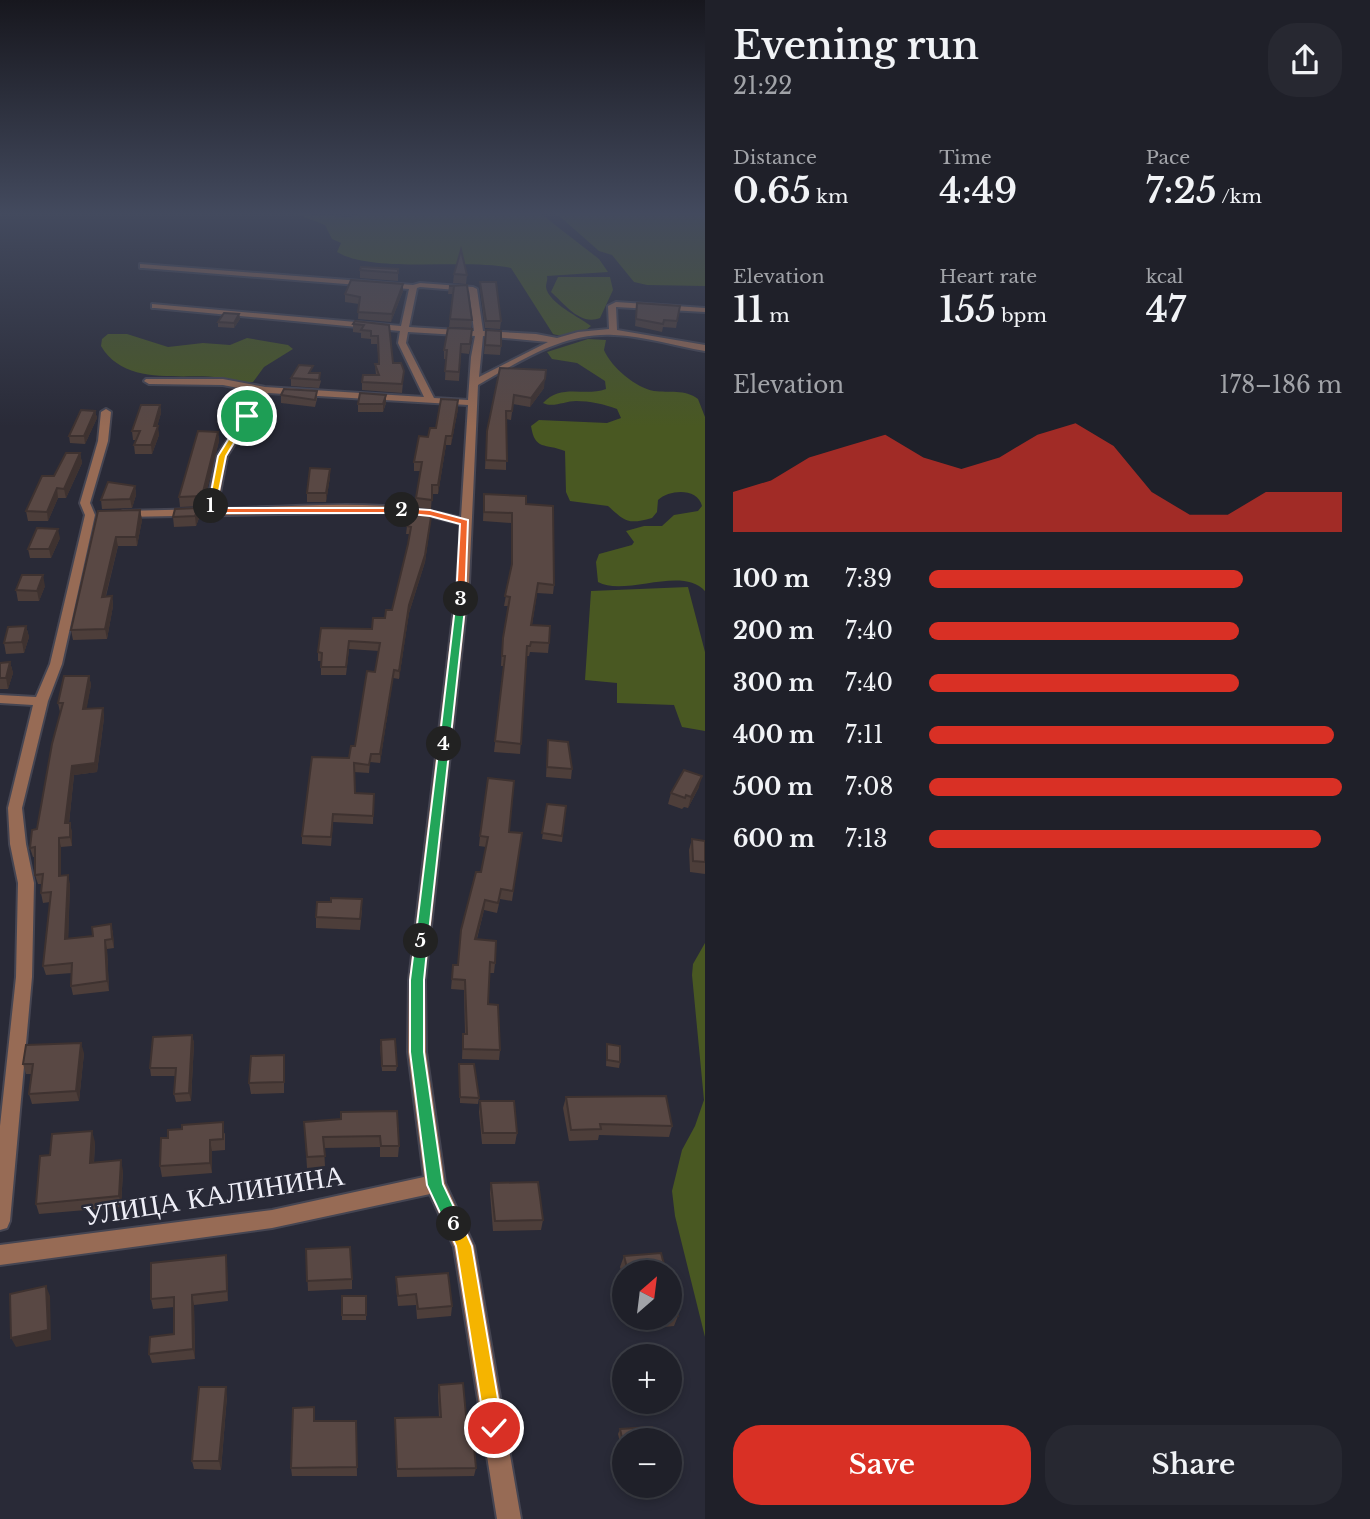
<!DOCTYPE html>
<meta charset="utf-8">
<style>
body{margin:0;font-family:"Libre Baskerville",serif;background:#272831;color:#f1f3f6;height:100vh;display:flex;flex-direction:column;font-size:26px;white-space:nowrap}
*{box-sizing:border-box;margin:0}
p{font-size:23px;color:#a1a3a8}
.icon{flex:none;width:38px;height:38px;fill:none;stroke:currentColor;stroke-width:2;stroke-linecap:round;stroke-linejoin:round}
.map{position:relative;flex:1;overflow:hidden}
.side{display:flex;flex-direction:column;background:#1f2029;width:665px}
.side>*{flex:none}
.needle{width:46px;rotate:28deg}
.tools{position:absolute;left:612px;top:1260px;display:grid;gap:14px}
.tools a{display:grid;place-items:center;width:70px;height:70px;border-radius:50%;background:#1f2029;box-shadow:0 4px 10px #0003,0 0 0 2px #3c3e46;font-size:35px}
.pin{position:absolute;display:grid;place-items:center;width:60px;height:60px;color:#fff;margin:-30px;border:4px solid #fff;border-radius:50%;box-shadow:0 2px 7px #0007}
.km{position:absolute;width:35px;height:35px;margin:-18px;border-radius:50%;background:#222;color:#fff;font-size:19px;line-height:35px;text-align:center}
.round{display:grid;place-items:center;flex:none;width:74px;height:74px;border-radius:28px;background:#272831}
.overview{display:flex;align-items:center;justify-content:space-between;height:119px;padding:0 28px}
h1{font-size:38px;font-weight:600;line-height:52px}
.stats{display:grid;grid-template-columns:repeat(3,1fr);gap:10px;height:119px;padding:7px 28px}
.stats div{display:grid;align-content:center}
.stats b{font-size:35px;font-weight:600}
.stats small{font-size:19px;font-weight:400}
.stats p{font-size:19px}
.chart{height:196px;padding:14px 28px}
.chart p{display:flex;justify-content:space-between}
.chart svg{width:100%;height:126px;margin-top:7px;fill:#d93025;opacity:.7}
.cta{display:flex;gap:14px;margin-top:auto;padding:14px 28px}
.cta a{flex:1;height:80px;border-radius:28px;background:#d93025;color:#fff;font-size:28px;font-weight:600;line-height:80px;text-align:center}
.cta a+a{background:#272831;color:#f1f3f6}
ul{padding:0 28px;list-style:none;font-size:23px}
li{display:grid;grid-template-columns:112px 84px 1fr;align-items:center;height:52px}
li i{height:18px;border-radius:9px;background:#d93025}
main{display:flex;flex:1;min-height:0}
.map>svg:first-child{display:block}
</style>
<main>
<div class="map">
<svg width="705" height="1519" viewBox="0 0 705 1519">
<rect width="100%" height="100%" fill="#292a37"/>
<g fill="#495822">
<path d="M296 214 350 217 361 214H541L599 259 608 272 547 276C548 280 546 283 546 287 548 303 581 318 591 326 581 335 566 338 553 334L511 268C465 258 374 274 337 252L341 243 332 239 325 225Z"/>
<path d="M557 214H705V286L647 285 634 282 612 255 599 251Z"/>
<path d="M558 277H610L613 290 600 318C580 326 565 304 551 292Z"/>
<path d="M108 334H127L168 347 203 343 230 345 247 338 288 345 293 349 264 367 253 382C240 383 227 378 214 377 176 374 124 385 101 346L102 339Z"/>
<path d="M588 339 606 340 604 350C611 367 636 388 654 391 669 393 685 389 698 399L705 417V591C682 565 625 597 598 582L596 562 599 554 632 545 634 542 626 531 644 526H662L674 515 698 511 702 506C698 488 670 489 658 500L657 512 652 518C627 525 625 521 608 506L570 501 566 492 565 451C545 443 535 451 531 426L539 420 607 423 621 418 617 409C604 404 590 401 576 401 565 401 553 408 543 403 561 383 584 397 606 389L605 381 577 363 552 359 547 352Z"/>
<path d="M688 587 705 652V731L682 727 674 705 617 703V683L585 680 591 591Z"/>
<path d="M705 943V1337L675 1216 672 1191 682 1150 695 1126 704 1100 692 975 693 964Z"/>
</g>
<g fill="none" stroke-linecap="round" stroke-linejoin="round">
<defs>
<g id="street">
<path d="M140 264 413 285 420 283 473 287 477 289 483 331 536 334 557 338 578 332 609 329 608 306 616 302 705 308V312L616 307 617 330 705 345V351C675 346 644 336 614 335 564 332 520 361 478 385L469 583 425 980 426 1052 445 1183 474 1246 521 1519H497L454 1247 430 1194 272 1228 0 1265V1245L272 1210 424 1177 408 1052 409 980 457 583 461 524 430 516 384 512 123 517 118 514 123 511 206 509 217 456 259 392 223 385 149 384 144 381 146 379H223L265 387 424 397 398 343 400 331 155 308H152V304L401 326 409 289 143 268H140ZM420 287 469 291 474 331 409 327 417 288ZM408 332 475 336 471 357 468 400 434 398 406 343ZM483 336 548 342 479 377ZM268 393 468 405 461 518C382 497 298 507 217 509L227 456Z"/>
<path d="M106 409 111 412 108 441 90 503 95 515 62 664 48 701 22 808 26 844 34 883 32 977 10 1221 7 1228 0 1230V1126L16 977 18 883 10 844 8 808 33 705 0 703V695L36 697 50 664 85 515 80 503 98 441 101 412Z"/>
</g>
</defs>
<use href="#street" stroke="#454552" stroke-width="4"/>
<use href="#street" fill="#976b55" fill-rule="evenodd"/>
</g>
<g fill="#4d3e3a">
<path d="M398 269V281L360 278V270Z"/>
<path d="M454 274 467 275 466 284 453 283Z"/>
<path d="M480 282 501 321 500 329 485 328 480 289Z"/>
<path d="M403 284V291L391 322 358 319 359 304 345 302V294Z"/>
<path d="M467 285 472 320 471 328 449 327 453 294H448L449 286Z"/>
<path d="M637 303 680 306 676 328 663 327 662 332 635 326Z"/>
<path d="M239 314 240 319 234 328 218 327V322Z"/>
<path d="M353 324 389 325 393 363 404 371 402 393 362 390V382L376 375 375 364H379L377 344H371V339L361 338V333L353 332Z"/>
<path d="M486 330 501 346 500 355 484 354Z"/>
<path d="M472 338 469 354 461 353 459 381 445 380 446 359H444V350Z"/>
<path d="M500 368 544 388 530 407 513 404 511 420 506 419V470L485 469 487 431Z"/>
<path d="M314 373 321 381 319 388 291 386V378Z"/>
<path d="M317 391V399L315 407 281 403V395Z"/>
<path d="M386 395V403L383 412H358V404Z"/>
<path d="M160 405 161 413 157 426 159 435 152 454H135L134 445 136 440H133L132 431Z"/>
<path d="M458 409 451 445H446L438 494H432L431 509 415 507 416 498 420 471H414V462L428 437Z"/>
<path d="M95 411 97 418 85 444 70 443 69 436Z"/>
<path d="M218 432 219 441 203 506 180 507 179 497Z"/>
<path d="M80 453 82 463 66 498H58L48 521H28L26 511 54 476Z"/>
<path d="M330 469V477L326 502H307V493Z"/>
<path d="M135 486 136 495 132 508 102 509 101 500Z"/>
<path d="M484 494 526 504 554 585 553 594 537 593 532 625 549 643 548 653 530 652 529 656H527L520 754 494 752 504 666H501L502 647 509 606H504L511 569V523L483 521Z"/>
<path d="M198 508 199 518 196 526 174 527 173 517Z"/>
<path d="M140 510 142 520 137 546H118L106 596H112L113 606 107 639 73 640 71 630 98 511Z"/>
<path d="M431 519 425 562 409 613 399 679 393 678 380 763 370 762 369 773 354 772 355 793 374 794 373 824 333 822 331 846 302 844V836L349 758 355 746 375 672 379 651 349 649 346 675H321V661H318V652L372 629 392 610 408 544 410 534H406L407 526Z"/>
<path d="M60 538 51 558H30L28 549Z"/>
<path d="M45 586 39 601H18L16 590Z"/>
<path d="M26 626 29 637 24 653 6 654 4 643Z"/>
<path d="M10 662 13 673 8 689H0V663Z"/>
<path d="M89 676 91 685 86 709 103 708 104 718 97 772 74 775 69 823 72 832V846L61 847V876L70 884 68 939 93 936 111 924 113 934 114 948 107 949 109 991 73 995 71 986 72 973 46 975 43 966 50 902 43 903 41 893 42 884H38L35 875V857H33L30 848 37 829 61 712H60L58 703Z"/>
<path d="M548 740 572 769 571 779 546 777Z"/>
<path d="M699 787 688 808 684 807 682 809 668 804 671 793Z"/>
<path d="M547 804 566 806 562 842 542 839Z"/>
<path d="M509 832 522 833 512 901 500 899 497 913 484 910 477 939 495 963 494 973H489L488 1004 500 1050 499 1060 462 1059 463 1034H465L464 990 451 989 453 965H458L481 872 486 847 479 846 480 836Z"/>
<path d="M692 839 705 841V874L690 872 689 850Z"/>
<path d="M362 910 360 930 316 928V917Z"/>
<path d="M192 1035 194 1043 191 1101 176 1102 174 1094 176 1076H151L150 1068Z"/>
<path d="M607 1044 620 1062 619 1068 606 1066Z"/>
<path d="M380 1045 397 1066 396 1071H382Z"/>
<path d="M84 1053 79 1101 32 1104 29 1094 31 1074H26L23 1064Z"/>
<path d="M284 1055V1093L251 1094 249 1083Z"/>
<path d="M459 1064 479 1098 478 1104 460 1103Z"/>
<path d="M566 1097 672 1126 669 1137 599 1135 598 1140 569 1141 563 1108Z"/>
<path d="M480 1101 517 1133 515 1144H482L479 1112Z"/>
<path d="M341 1112 399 1146 398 1157H380V1147L324 1148 325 1166 307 1168 304 1122 341 1119Z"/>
<path d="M225 1133V1150L212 1151V1173L162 1177 160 1166Z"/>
<path d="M95 1142 94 1163 123 1171 121 1207 39 1214 36 1204 50 1155Z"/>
<path d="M491 1183 543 1220 541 1230 493 1231 490 1193Z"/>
<path d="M306 1249 352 1279V1289L308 1291Z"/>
<path d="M624 1256 666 1272H625V1284L620 1267Z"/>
<path d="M227 1265 228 1301 194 1305 195 1359 152 1363 149 1354 174 1334V1307L153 1309 151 1299Z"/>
<path d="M396 1277 452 1306 451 1316 417 1319 416 1305 398 1306 396 1287Z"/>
<path d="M670 1289 678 1316 674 1326 646 1329 643 1318H670Z"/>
<rect x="342" y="1296" width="24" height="24"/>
<path d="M439 1385 467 1426 476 1468 474 1476 397 1477 395 1418H439L438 1394Z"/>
<path d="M227 1396 221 1470 194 1469 192 1461Z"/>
<path d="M315 1421H356L357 1476H292L291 1468Z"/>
<path d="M620 1429 625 1440V1459H624L618 1434Z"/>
</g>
<g fill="#3e3230">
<path d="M403 284V291L391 322 392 314Z"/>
<path d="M239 314 240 319 234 328V323Z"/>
<path d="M545 379 544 388 530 407 531 398Z"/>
<path d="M386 395V403L383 412V404Z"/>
<path d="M458 400V409L451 445 452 436Z"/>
<path d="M160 405 161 413 155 435 154 426Z"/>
<path d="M95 411 97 418 85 444 84 436Z"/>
<path d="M158 426 159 435 152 454 151 445Z"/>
<path d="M218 432 219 441 203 506 202 496Z"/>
<path d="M446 436V445L438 494V485Z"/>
<path d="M80 453 82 463 66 498 64 489Z"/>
<path d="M330 469V477L326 502V493Z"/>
<path d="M135 486 136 495 132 508 130 499Z"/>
<path d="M57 488 58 498 48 521 47 512Z"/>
<path d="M198 508 199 518 196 526 195 516Z"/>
<path d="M140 510 142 520 137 546 136 537Z"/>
<path d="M432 511 425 562 409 613 399 679V671L409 605Z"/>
<path d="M58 529 60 538 51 558 49 549Z"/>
<path d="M116 537 118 546 103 606 102 597Z"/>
<path d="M43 575 45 586 39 601 37 591Z"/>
<path d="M112 596 113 606 107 639 105 629Z"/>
<path d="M26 626 29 637 24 653 22 642Z"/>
<path d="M10 662 13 673 8 689 6 678Z"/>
<path d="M394 670 393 678 380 763V754Z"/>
<path d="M89 676 91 685 85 718 83 709Z"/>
<path d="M103 708 104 718 97 772 74 775 68 832 65 823 72 766Z"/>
<path d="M702 776 699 787 688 808 691 797Z"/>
<path d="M70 823 72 832V846L70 837Z"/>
<path d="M59 838 61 847V885L59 876Z"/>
<path d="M68 875 70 884 68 948 65 939Z"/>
<path d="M485 900 484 910 474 949 475 939Z"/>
<path d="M111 924 113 934 114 948 112 939Z"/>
<path d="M105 940 107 949 109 991 107 981Z"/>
<path d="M192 1035 194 1043 191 1101 189 1093Z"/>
<path d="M81 1043 84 1053 79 1101 76 1091Z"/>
<path d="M92 1131 95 1142 93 1174 90 1163Z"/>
<path d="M210 1140 212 1151V1173L210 1163Z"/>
<path d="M121 1160 123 1171 121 1207 119 1196Z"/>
<path d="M226 1255 227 1265 228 1301 227 1291Z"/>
<path d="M46 1286 50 1296 51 1340 16 1347 11 1338Z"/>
<path d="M192 1295 194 1305 195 1359 193 1349Z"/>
<path d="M226 1387 227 1396 221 1470 219 1461Z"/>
</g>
<g fill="#594844" stroke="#3e3230" stroke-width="2">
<path d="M461 250 467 275 454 274Z"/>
<path d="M361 267 398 269V273L360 270Z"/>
<path d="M351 280 403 284 392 314 358 312 360 297 345 294Z"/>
<path d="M480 282H496L501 321H486Z"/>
<path d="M467 285 472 320 450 319 454 286H449Z"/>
<path d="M637 303 680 306 677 321 664 320 663 324 636 319Z"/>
<path d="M224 313 239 314 234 323 218 322Z"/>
<path d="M355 321 389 325 393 363H401L404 371 402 384 362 382 363 375H379L375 364H379L378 336H371V331L361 330 364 325 353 324Z"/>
<path d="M448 328 472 329 470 344H461L459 372 445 371 447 350H444Z"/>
<path d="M486 330 501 331V346L485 345Z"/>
<path d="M299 365 313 366 309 373H320L319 380 291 378Z"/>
<path d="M500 368 546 370 545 379 531 398 514 395 512 411H506L507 461 486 460 487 431Z"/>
<path d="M284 389 317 391 315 400 281 395Z"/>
<path d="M360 393 386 395 383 404H358Z"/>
<path d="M441 399 458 400 452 436H446L438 485H432V500L416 498 422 462H414L419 436 428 437 430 428H436Z"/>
<path d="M141 405H160L154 426H158L151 445H134L140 431H132Z"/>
<path d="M81 410 95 411 84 436H69Z"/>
<path d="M198 431 218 432 202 496 179 497Z"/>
<path d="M66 453H80L64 489 57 488 47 512 26 511 42 476H54Z"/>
<path d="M310 468 330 469 326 493H307Z"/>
<path d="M108 482 135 486 130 499 101 500Z"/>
<path d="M484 494 526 496V504L553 506 554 585 538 583 531 625 550 626 549 643 531 642 530 646H527L521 744 495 741 505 656H502L503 638 510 597 505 596 512 564V513L484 512Z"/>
<path d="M198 508 195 516 173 517 175 509Z"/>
<path d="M409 509 432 511 425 555 409 605 399 671 394 670 380 754H371L369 765 354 763 355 793 374 794 373 816 333 814 331 837 302 836 312 757 349 758 351 746H355L367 671 375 672 380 643 349 641 346 667H321L322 653 318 652 321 628 372 629 373 618H385L386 610H392L408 544 411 527 407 526Z"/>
<path d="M140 510 136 537H116L102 597 112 596 105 629 71 630 98 511Z"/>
<path d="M37 528 58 529 49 549H28Z"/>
<path d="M22 575H43L37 591 16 590Z"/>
<path d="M26 626 22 642 4 643 8 627Z"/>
<path d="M10 662 6 678H0V663Z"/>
<path d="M64 676H89L83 709 103 708 95 763 72 766 65 823H70V837L59 838V876L68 875 65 939 93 936 92 927 111 924 112 939 105 940 107 981 71 986 72 963 43 966 51 892 41 893 43 874 35 875V847L30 848 32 830 37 829 52 744 63 703H58Z"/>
<path d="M548 740 568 742 572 769 547 767Z"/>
<path d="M684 770 702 776 691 797 686 795 685 798 671 793Z"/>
<path d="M488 778 514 781 509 832 522 833 513 891 501 889 498 903 485 900 475 939 496 941 495 963 490 962 488 1004 498 1005 500 1050 463 1049V1034H467L465 980 452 979 453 965H458L461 930 476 872H481L488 837 480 836Z"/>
<path d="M547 804 566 806 562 836 542 833Z"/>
<path d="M692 839 705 841V862L693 861Z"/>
<path d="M331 898 362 899 360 919 316 917 317 902H331Z"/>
<path d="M192 1035 189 1093 174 1094 176 1068H150L153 1037Z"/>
<path d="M395 1039 397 1066H382L381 1040Z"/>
<path d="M81 1043 76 1091 29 1094 33 1064H23L26 1045Z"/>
<path d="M607 1044 620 1046V1062L607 1060Z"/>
<path d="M284 1055V1082L249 1083 251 1056Z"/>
<path d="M459 1064H474L479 1098 460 1097Z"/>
<path d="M666 1096 672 1126 600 1124 601 1129 571 1130 566 1097Z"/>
<path d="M480 1101H514L517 1133H483Z"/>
<path d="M397 1111 399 1146H381L380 1136 323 1137 325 1156 307 1157 304 1122 341 1119V1112Z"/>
<path d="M223 1122V1139L210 1140V1163L160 1166 161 1138H168V1130L182 1129V1125Z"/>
<path d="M92 1131 90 1163 121 1160 119 1196 36 1204 40 1156 50 1155 52 1134Z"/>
<path d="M538 1182 543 1220 495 1221 491 1183Z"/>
<path d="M350 1247 352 1279 307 1281 306 1249Z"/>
<path d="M661 1253 666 1272H628L624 1256Z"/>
<path d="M226 1255 227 1291 192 1295 193 1349 149 1354 150 1337 174 1334V1297L151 1299V1263Z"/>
<path d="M448 1273 452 1306 418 1309 416 1294 398 1296 396 1277Z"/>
<path d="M46 1286 48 1330 11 1338 10 1294Z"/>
<path d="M670 1289 678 1316 670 1317Z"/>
<rect x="342" y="1296" width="24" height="19"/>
<path d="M463 1383 467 1426H472L476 1468 397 1469 395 1418 441 1417 439 1385Z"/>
<path d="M199 1387H226L219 1461H192Z"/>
<path d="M314 1407V1421H356L357 1467 291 1468 293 1408Z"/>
<path d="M652 1427 655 1440H625V1451L620 1429Z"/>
</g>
<linearGradient id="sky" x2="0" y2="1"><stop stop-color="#17171e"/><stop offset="0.5" stop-color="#434a5e"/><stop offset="1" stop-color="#434a5e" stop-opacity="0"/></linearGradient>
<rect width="705" height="427" fill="url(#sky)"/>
<path fill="#f5b400" stroke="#fff" stroke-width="2" d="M244 414 250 416 226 456 216 506 208 508 218 456Z"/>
<path fill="#f0652b" stroke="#fff" stroke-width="2" d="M208 505H215V508H402L406 510 402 513H211L206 511Z"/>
<path fill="#f0652b" stroke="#fff" stroke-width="2" d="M399 508 430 510 468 520 465 602 456 599 460 524 430 516 402 513 399 512Z"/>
<path fill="#22a559" stroke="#fff" stroke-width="2" d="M461 597 466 599 450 744 444 748 439 744 456 599Z"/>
<path fill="#22a559" stroke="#fff" stroke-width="2" d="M444 740 450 744 428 941 421 946 415 941 439 744Z"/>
<path fill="#22a559" stroke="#fff" stroke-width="2" d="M421 936 428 941 424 980V1052L443 1184 462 1224 460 1230 454 1232 448 1230 427 1185 410 1052V980L415 941Z"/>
<path fill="#f5b400" stroke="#fff" stroke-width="2" d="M454 1217 460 1219 472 1246 503 1428 500 1434 494 1437 487 1434 485 1428 456 1246 446 1224 448 1219Z"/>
<g text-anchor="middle" stroke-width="5" stroke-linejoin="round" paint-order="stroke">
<g font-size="28" fill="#eeeef7" stroke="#292a37">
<text transform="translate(214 1195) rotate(-9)" y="10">УЛИЦА КАЛИНИНА</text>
</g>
</g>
</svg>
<div class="tools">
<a><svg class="needle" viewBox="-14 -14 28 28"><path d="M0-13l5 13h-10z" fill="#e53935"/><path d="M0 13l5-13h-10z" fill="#a1a3a8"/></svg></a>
<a>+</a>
<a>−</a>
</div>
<div class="pin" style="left:247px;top:416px;background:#1e9e55"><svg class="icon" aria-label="arrive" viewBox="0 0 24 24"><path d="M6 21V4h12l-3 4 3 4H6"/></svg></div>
<div class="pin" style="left:494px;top:1428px;background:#d93025"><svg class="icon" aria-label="check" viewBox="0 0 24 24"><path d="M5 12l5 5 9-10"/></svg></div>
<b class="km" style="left:211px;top:506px">1</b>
<b class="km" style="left:402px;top:510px">2</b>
<b class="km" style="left:461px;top:599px">3</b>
<b class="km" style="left:444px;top:744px">4</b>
<b class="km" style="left:421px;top:941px">5</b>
<b class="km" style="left:454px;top:1224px">6</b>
</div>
<section class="side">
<div class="overview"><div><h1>Evening run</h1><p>21:22</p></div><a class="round"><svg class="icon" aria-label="share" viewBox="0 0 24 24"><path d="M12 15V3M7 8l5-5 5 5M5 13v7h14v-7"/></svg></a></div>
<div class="stats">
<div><p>Distance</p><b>0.65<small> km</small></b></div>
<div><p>Time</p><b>4:49</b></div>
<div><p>Pace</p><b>7:25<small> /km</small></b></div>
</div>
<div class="stats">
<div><p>Elevation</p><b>11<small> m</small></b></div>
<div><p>Heart rate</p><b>155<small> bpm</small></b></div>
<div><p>kcal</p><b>47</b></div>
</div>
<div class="chart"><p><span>Elevation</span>178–186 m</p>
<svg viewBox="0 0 160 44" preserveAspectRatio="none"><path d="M0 44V30L10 26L20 18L30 14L40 10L50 18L60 22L70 18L80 10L90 6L100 14L110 30L120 38L130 38L140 30L150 30L160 30V44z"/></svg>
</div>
<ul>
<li><b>100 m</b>7:39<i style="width:76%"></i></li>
<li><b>200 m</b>7:40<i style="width:75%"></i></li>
<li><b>300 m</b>7:40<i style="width:75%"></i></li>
<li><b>400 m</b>7:11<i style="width:98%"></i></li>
<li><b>500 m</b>7:08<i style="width:100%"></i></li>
<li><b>600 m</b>7:13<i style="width:95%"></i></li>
</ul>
<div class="cta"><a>Save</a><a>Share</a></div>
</section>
</main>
